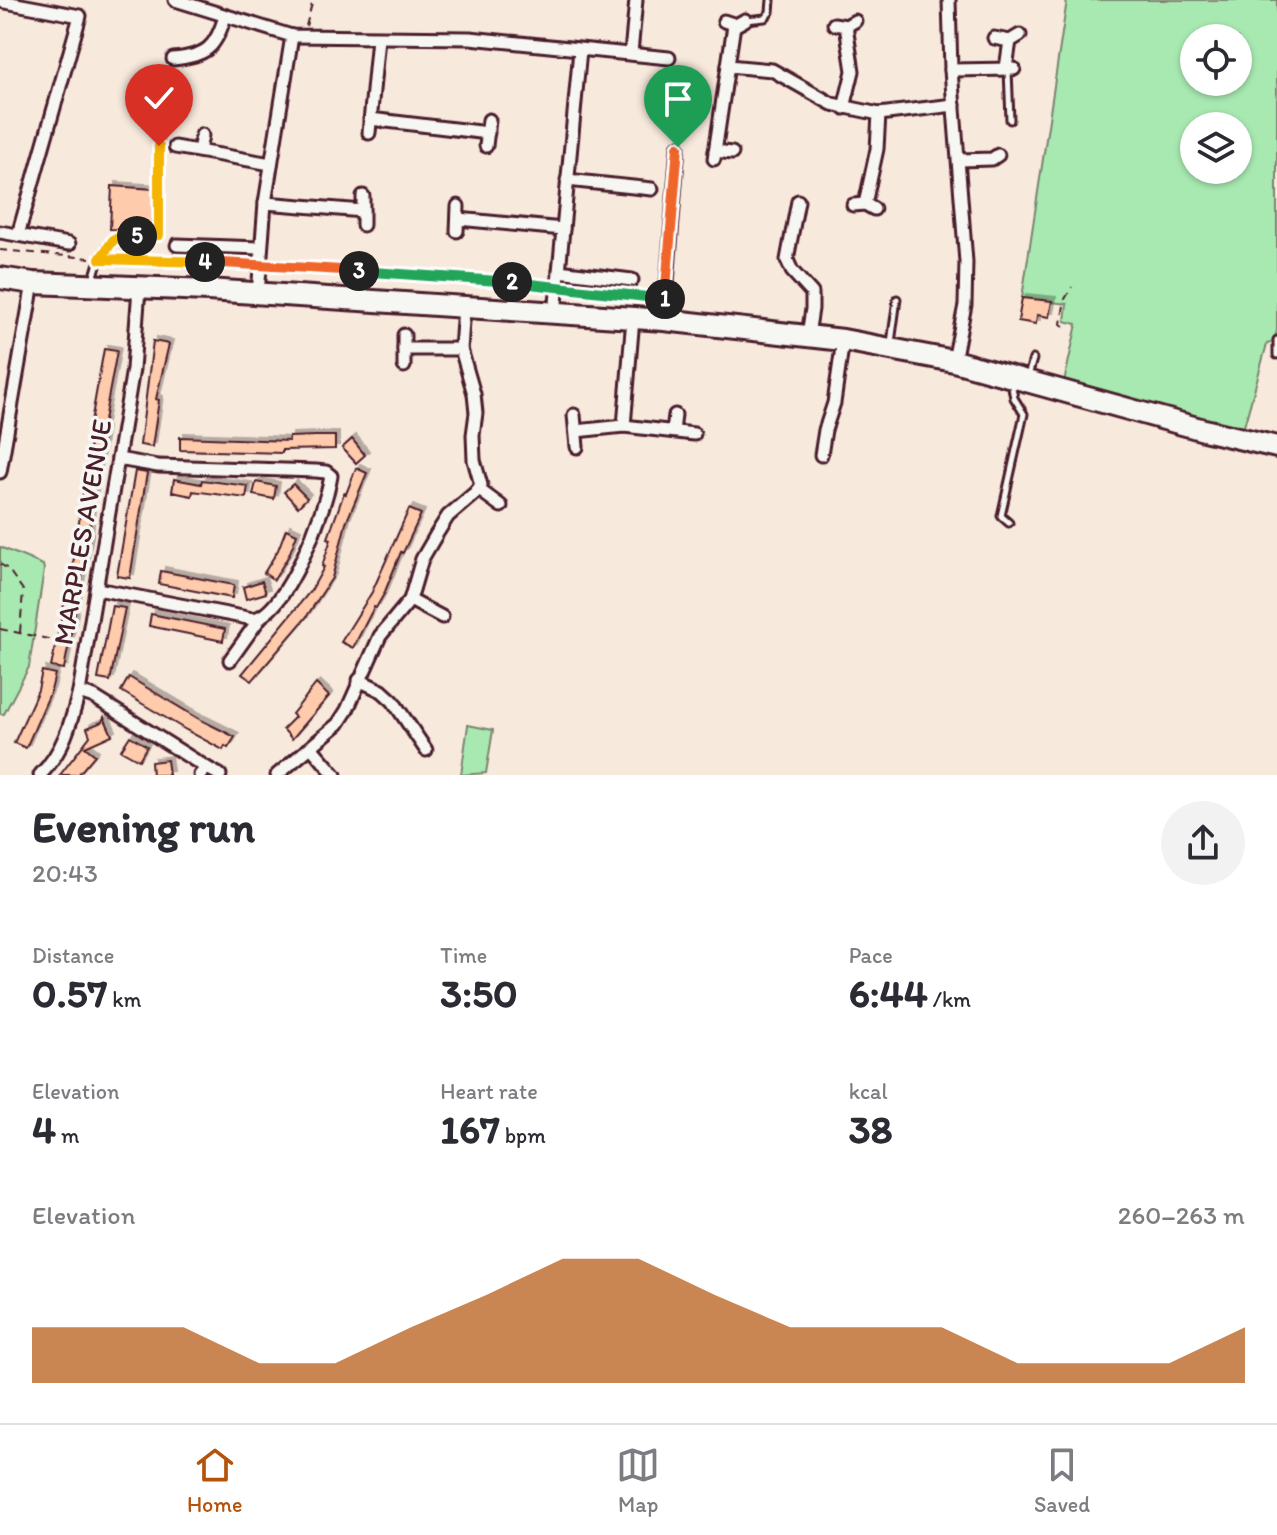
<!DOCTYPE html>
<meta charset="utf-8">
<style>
body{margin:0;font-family:Itim,sans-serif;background:#f2f2f3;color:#2b2b33;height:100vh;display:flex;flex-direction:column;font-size:30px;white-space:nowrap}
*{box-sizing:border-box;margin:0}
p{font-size:26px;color:#7c7c81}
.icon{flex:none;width:44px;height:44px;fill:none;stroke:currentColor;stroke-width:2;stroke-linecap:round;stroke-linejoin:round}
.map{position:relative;height:775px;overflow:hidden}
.drawer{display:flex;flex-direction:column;background:#fff;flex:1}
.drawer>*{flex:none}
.fabs{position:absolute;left:1180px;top:24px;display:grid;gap:16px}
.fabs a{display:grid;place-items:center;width:72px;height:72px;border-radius:50%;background:#fff;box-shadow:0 2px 6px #0004;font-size:40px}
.pin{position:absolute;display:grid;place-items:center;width:68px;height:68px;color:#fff;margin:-82px -34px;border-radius:50% 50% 50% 0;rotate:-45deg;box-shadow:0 0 8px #0007}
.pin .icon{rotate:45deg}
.km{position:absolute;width:40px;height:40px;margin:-20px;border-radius:50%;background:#222;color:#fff;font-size:22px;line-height:40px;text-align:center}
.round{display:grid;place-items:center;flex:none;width:84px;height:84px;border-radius:42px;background:#f2f2f3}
.overview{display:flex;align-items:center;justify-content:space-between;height:136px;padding:0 32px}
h1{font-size:44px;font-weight:800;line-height:60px}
.stats{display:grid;grid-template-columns:repeat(3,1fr);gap:12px;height:136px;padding:8px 32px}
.stats div{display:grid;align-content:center}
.stats b{font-size:40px;font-weight:800}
.stats small{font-size:22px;font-weight:400}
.stats p{font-size:22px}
.chart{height:224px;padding:16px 32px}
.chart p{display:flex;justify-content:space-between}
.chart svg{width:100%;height:144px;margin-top:8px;fill:#b45309;opacity:.7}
.menu{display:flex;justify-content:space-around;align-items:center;height:112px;border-top:2px solid #e1e1e2;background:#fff;font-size:22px;color:#7c7c81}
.menu a{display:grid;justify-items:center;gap:4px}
.menu .current{color:#b45309}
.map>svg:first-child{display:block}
</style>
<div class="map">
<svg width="1277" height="775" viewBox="0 0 1277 775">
<defs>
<filter id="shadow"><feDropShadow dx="4" dy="-4" stdDeviation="0" flood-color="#0004"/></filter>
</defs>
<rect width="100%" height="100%" fill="#f8e9dd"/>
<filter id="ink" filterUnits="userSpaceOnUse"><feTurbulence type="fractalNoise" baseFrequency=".0125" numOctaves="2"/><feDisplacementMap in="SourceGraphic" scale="16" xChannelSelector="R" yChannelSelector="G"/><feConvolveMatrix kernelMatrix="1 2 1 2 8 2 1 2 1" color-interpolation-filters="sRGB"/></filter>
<g filter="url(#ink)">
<g fill="#a8e9b1" stroke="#79846e" stroke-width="2" fill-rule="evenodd">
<path d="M1067 0H1277V331L1273 342 1267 344 1243 430 1064 382 1077 324 1065 321 1067 304 1022 298ZM1194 38H1238V82H1194ZM1194 126H1238V170H1194Z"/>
<path d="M0 547 43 565 44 570 29 667 4 714H0Z"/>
<path d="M468 725 493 730 486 773 461 775Z"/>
</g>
<g fill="#fecbad" stroke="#4a1f2b" stroke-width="2" filter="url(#shadow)">
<path d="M112 186 154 189V230L110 229Z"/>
<path d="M1022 298 1052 301 1049 317 1037 315 1036 324 1018 321Z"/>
<path d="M153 341 169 344 156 399 159 400 152 447 140 445Z"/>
<path d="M104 349 117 351 102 431H104L91 512 89 540 64 669 51 667 74 558 93 422H91Z"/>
<path d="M315 436H335V449L282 450V453L180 450V437L289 441V437Z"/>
<path d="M352 439 365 455 356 463 342 448Z"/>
<path d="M356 468 367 473 346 523 332 578 305 619 252 681 242 674 312 589 324 567 322 566 331 539 328 538 344 493 346 494Z"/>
<path d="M135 471 147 473 130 578 117 576Z"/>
<path d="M174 479 201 484 202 480 248 486 246 498 193 491 192 496 172 492Z"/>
<path d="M256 482 276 486 274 499 253 495Z"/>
<path d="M293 484 307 498 298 507 284 492Z"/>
<path d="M409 509 421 514 416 525 403 553 401 552 384 594 376 608 374 607 353 648 341 642 372 592Z"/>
<path d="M286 529 297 534 289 555 274 580 264 573 278 550Z"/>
<path d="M161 571 234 585 232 598 159 584Z"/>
<path d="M262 581 266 593 246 599 243 587Z"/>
<path d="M112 606 125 608 110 681 98 679Z"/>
<path d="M151 614 225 629 223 641 149 626Z"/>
<path d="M42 671 55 674 51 691 26 748 14 743 38 690Z"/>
<path d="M129 677 201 720 235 737 228 748 225 746 223 750 186 730 121 691Z"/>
<path d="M316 684 329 696 292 739 283 729 295 717 292 714Z"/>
<path d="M104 717 112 735 85 747 95 755 78 775H60L90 736 87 728 102 722Z"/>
<path d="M130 736 147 746 139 760 121 750Z"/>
<path d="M167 760 169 775H152L151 762Z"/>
</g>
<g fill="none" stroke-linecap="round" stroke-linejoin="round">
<defs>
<g id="lane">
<path d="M746 20 765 18 770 12 771 0"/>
<path d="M1008 70 1010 120"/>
<path d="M93 281C103 235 117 236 159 235V110"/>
<path d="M1277 340V355"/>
<path d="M891 343 897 299"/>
<path d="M1028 376 1033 359"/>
<path d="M1009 523 1001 516 1024 414 1014 398 1011 382"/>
</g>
<g id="street">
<path d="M175 0 292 36 470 38 669 58"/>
<path d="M949 0 951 70 966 262 965 305 954 361"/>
<path d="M0 1 80 16 18 235"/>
<path d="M724 21 736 25 745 20"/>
<path d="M834 24 846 26 855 21"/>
<path d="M994 38 1010 41 1020 35"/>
<path d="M631 53 636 0"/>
<path d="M173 59C206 56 216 48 225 16"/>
<path d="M728 66 772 70 832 104 879 114 954 105"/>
<path d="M1006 68 1010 41"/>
<path d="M951 70 1014 69"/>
<path d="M844 108 853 71 846 26"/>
<path d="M370 119 488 133"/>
<path d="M369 133 378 38"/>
<path d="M486 146 489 120"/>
<path d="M175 147 271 164"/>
<path d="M199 151 202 135"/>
<path d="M715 151 732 153"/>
<path d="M714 159 734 25"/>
<path d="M960 160 992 159 998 155"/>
<path d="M567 180 652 189"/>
<path d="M798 201 787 260 792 271 812 293V309L808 335"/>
<path d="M265 203 363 211"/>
<path d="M865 204 877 149 879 114"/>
<path d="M853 205 865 204 874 209"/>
<path d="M458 219 563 229"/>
<path d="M363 225V196"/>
<path d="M457 231 458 206"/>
<path d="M0 232 69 244"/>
<path d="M177 245 260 248"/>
<path d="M559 271 632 280"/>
<path d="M258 294 265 203 292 36"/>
<path d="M555 314 580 50"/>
<path d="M664 320 678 147"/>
<path d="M404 349H461"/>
<path d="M404 366V335"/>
<path d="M574 415 577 447"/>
<path d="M624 426 633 318"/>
<path d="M576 431 624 426 694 434"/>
<path d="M673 431 675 415"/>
<path d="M821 455 825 430 834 403 843 340"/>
<path d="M0 472 33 283"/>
<path d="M478 489 501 506"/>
<path d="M97 589 253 619C287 615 326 507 331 476L326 472 316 471 158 466 118 459"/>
<path d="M410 600 442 617"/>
<path d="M230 660 260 618"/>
<path d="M359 680 382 691 393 701 426 750"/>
<path d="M79 692 94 697 207 768 200 775"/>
<path d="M311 747 335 775"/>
<path d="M207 768 220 775"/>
<path d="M40 775C63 752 71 723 79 692L133 369 139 288"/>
<path d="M277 775 338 724 347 710 380 636 410 600 422 559 436 535 448 516 475 493 481 485 474 460 473 435 476 413 474 394 461 349 464 307"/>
</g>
<path id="highway" d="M0 278 33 283 208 290 664 320 843 340 954 361 1204 430 1277 447"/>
</defs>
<use href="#lane" stroke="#4a1f2b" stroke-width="11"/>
<use href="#street" stroke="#4a1f2b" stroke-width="17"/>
<use href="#highway" stroke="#4a1f2b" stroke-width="26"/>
<g stroke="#4a1f2b" stroke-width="2" stroke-dasharray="8 6" stroke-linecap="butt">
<path d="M306 26 313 0"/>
<path d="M0 250 90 258"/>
<path d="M109 259 250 263"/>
<path d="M273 265 546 285"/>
<path d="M568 287 657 298"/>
<path d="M1064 326 1061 324 1065 299 1072 287"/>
<path d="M0 564 8 569 23 590 20 633"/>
<path d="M0 629 77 645"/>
</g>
<use href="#lane" stroke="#f6f6f2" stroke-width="5"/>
<use href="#street" stroke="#f6f6f2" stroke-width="11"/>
<use href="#highway" stroke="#f6f6f2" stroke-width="20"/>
</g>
</g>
<g fill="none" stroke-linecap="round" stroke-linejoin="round" filter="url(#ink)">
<defs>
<path id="split-1" d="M665 299 678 147"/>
<path id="split-2" d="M512 282 665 299"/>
<path id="split-3" d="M359 271 512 282"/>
<path id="split-4" d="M205 262 359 271"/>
<path id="split-5" d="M137 236 114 239 100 259 205 262"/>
<path id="split-6" d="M137 236 159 235V146"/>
</defs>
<use href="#split-1" stroke="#fff" stroke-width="16"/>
<use href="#split-2" stroke="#fff" stroke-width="16"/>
<use href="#split-3" stroke="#fff" stroke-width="16"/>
<use href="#split-4" stroke="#fff" stroke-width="16"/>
<use href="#split-5" stroke="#fff" stroke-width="16"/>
<use href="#split-6" stroke="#fff" stroke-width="16"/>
<use href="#split-1" stroke="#f0652b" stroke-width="10"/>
<use href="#split-2" stroke="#22a559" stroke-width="10"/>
<use href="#split-3" stroke="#22a559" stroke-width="10"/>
<use href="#split-4" stroke="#f0652b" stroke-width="10"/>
<use href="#split-5" stroke="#f5b400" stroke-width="10"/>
<use href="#split-6" stroke="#f5b400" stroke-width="10"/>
</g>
<g text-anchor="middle" stroke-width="7" stroke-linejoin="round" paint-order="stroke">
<g font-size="28" fill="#4a1f2b" stroke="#f6f6f2">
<text transform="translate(82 532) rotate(-80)" y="10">MARPLES AVENUE</text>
</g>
</g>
</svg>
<div class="fabs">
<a><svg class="icon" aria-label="locate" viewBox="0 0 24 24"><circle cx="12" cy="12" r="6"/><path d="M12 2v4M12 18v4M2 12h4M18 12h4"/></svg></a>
<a><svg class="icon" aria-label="layers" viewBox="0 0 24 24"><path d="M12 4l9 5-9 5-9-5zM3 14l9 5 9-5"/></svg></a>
</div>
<div class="pin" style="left:678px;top:147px;background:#1e9e55"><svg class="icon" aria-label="arrive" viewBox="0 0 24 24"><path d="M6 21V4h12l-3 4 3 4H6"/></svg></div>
<div class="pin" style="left:159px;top:146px;background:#d93025"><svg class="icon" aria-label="check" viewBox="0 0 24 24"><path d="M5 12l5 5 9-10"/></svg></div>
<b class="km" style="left:665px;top:299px">1</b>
<b class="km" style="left:512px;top:282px">2</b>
<b class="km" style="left:359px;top:271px">3</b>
<b class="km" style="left:205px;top:262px">4</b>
<b class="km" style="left:137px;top:236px">5</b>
</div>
<section class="drawer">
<div class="overview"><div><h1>Evening run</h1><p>20:43</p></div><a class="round"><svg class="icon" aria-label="share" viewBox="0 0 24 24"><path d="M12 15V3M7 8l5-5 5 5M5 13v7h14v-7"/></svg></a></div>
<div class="stats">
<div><p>Distance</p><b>0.57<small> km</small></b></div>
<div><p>Time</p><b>3:50</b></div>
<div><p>Pace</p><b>6:44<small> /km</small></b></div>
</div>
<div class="stats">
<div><p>Elevation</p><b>4<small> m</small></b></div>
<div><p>Heart rate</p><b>167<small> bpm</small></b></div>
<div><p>kcal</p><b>38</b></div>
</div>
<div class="chart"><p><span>Elevation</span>260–263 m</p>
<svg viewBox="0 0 160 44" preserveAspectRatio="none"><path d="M0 44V27L10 27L20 27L30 38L40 38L50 27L60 17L70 6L80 6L90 17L100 27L110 27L120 27L130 38L140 38L150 38L160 27V44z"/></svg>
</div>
</section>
<nav class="menu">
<a class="current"><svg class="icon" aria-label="home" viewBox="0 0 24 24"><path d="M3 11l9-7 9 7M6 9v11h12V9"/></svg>Home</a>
<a><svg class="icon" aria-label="map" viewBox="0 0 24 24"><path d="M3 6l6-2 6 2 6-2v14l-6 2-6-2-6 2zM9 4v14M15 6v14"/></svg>Map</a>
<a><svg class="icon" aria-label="saved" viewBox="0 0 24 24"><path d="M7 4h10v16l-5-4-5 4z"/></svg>Saved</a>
</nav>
